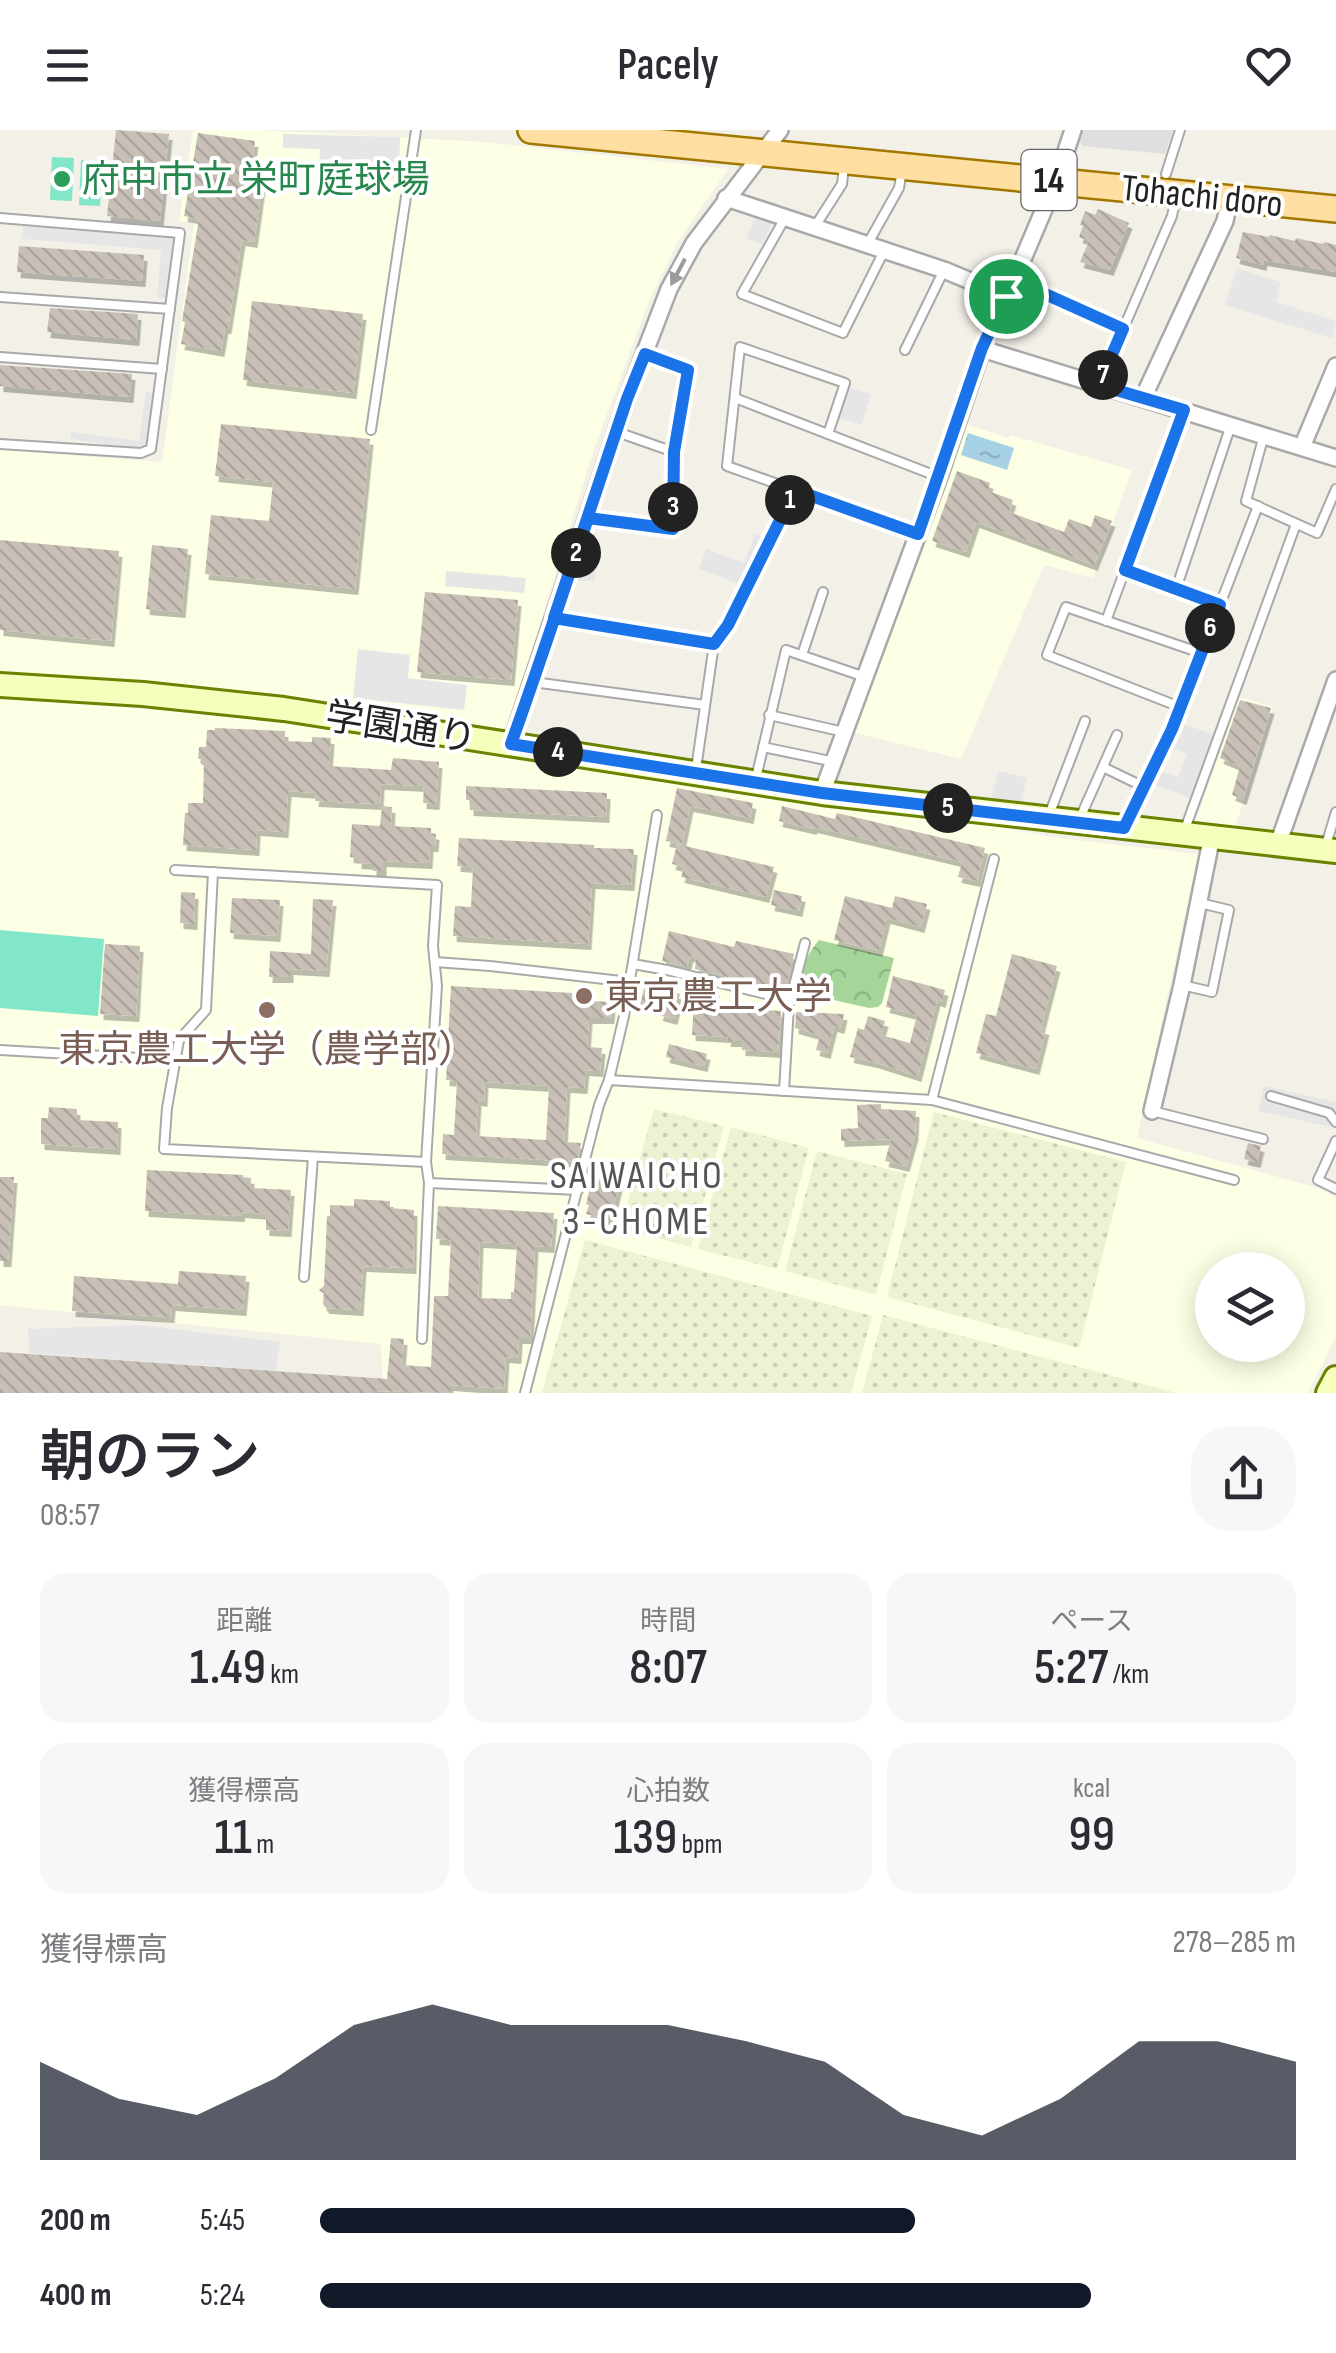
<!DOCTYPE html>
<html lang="ja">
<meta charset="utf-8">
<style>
body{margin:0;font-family:"Sofia Sans Condensed","Noto Sans JP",sans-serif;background:#f7f7f7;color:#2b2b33;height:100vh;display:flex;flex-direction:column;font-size:38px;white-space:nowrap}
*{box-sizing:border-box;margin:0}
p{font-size:32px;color:#7c7c81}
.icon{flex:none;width:55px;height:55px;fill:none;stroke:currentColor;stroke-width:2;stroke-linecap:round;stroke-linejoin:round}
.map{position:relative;height:1263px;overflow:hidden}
.sheet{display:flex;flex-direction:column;background:#fff;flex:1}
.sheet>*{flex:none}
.fabs{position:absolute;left:1195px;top:1122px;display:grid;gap:20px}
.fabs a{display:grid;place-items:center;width:110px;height:110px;border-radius:50%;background:#fff;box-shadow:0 5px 25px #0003;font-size:50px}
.pin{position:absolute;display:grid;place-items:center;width:85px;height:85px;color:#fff;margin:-42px;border:5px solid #fff;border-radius:50%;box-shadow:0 2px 10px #0007}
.km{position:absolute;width:50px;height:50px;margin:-25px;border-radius:50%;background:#222;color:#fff;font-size:28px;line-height:50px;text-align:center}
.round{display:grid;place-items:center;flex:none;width:105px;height:105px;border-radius:40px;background:#f7f7f7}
.headline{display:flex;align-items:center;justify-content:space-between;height:170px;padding:0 40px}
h1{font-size:55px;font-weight:600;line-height:75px}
.figures{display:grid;grid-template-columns:repeat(3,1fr);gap:15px;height:170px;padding:10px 40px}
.figures div{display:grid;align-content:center;border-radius:25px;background:#f7f7f7;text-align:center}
.figures b{font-size:50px;font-weight:600}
.figures small{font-size:28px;font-weight:400}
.figures p{font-size:28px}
.chart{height:280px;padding:20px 40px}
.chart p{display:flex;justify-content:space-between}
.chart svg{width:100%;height:180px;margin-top:10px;fill:#111827;opacity:.7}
ul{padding:0 40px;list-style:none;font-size:32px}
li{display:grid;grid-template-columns:160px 120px 1fr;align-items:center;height:75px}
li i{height:25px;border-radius:12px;background:#111827}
header{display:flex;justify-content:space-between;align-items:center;height:130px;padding:0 40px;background:#fff;font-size:45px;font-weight:600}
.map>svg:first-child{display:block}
</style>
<header><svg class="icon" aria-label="menu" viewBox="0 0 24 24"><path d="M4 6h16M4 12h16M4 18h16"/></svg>Pacely<svg class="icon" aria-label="heart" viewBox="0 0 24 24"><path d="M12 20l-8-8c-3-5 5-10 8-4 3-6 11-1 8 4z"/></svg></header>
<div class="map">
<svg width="1336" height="1263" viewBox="0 0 1336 1263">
<defs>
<pattern id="farmland-dots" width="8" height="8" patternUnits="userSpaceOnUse" patternTransform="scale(2.5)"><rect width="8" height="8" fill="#edf2d3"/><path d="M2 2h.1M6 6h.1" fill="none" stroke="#cbcfb5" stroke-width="1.8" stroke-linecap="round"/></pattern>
<pattern id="forest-crowns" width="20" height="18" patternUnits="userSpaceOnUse" patternTransform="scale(2.5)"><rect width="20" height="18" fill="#a6d59a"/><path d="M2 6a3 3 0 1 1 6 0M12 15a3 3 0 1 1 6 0" fill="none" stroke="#8fb784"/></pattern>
<pattern id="water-ripples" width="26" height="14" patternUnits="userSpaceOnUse" patternTransform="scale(2.5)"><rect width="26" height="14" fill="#a6d0e3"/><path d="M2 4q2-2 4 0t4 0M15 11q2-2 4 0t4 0" fill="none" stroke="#8fb2c2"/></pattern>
<pattern id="building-back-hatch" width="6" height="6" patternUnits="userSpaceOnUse" patternTransform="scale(2.5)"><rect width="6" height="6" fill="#c8c0b7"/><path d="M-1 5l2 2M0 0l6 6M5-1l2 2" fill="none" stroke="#aca59d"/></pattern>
<filter id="shadow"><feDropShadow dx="3.5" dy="6" stdDeviation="0" flood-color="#0004"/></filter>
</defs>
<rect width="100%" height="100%" fill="#f3f0e8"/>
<path fill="#e0dfdf" d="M1084 0H1173L1165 24 1083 16 1080 12Z"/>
<g fill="#fdffe5" fill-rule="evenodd">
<path d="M193 0H259L486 12 728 39 677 113 648 174 595 316 505 606 0 548V320L162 332 194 93 179 91Z"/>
<path d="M962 293 1008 308 1010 305 1132 340 1093 448 1044 435 961 629 851 602Z"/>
<path d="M1239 567 1273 577 1235 698 1195 693Z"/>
<path d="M0 568 311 592 505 621 698 656 925 682 1051 707 1198 724 1137 1008 1318 1058 1336 1068V1207L1308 1263H383L381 1214 0 1175ZM1212 1140H1288V1215H1212Z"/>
</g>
<g fill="url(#farmland-dots)">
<path d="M654 979 724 996 691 1117 620 1098Z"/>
<path d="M934 982 1126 1032 1079 1218 887 1167Z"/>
<path d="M731 997 809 1018 777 1139 698 1119Z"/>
<path d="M817 1021 907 1044 876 1165 785 1141Z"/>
<path d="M585 1110 872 1186 851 1263H542Z"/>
<path d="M883 1185 1177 1263H862Z"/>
</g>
<path fill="url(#forest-crowns)" d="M819 810 894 828 882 873 878 877 869 878 803 863 798 858C800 841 808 822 819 810Z"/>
<g fill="#81e7c8">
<path d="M52 27 74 28 72 71 50 70Z"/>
<path d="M81 30 103 31 100 76 79 75Z"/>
<path d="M0 800 104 809 98 886 0 878Z"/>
</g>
<g fill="#e6e6e6">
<path d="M283 4 400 7 399 48 319 46 320 19 283 18Z"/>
<path d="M757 84 773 91 762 115 746 108Z"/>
<path d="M23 95 178 106 173 169 157 168 161 120 22 109Z"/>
<path d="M1237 138 1281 152 1276 172 1336 191 1332 208 1225 175Z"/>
<path d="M848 257 871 264 862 295 839 288Z"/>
<path d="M146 262 157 263 149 320 70 309 71 302 139 311Z"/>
<path d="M755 404 766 407 747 457 699 439 706 419 744 433Z"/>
<path d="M576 424 597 426 595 451 574 450Z"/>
<path d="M446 441 526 448 524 463 445 456Z"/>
<path d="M358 519 410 525 408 548 467 555 464 580 353 568Z"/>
<path d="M1180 593 1218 606 1195 670 1155 655 1160 641 1178 647 1187 624 1171 618Z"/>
<path d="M998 641 1027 648 1020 676 991 669Z"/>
<path d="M1264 956 1336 972V998L1258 981Z"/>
<path d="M140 1195 280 1212 276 1241 29 1223 28 1199Z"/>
</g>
<path fill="url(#water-ripples)" d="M968 303 1014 318 1007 340 961 325Z"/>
<g fill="url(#building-back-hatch)" fill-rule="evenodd" filter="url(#shadow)">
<path d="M116 0 169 4 160 91 107 86Z"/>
<path d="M198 3 255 11 251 39 264 42 254 112 242 110 228 198H225L221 221 181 214 185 192 182 191 199 89 184 86Z"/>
<path d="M1098 79 1129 93 1110 140 1080 132 1089 111 1079 107 1083 96 1080 95 1085 81 1095 85Z"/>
<path d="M1243 102 1269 107 1270 105 1295 111 1296 108 1323 114 1324 112 1336 115V142L1264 130 1263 135 1236 128Z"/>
<path d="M19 116 144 125 142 151 17 142Z"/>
<path d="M252 171 363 184 353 263 243 250Z"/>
<path d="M50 178 138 184 136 210 47 202Z"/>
<path d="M0 235 132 244 130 267 0 256Z"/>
<path d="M221 294 370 309 355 459 205 444 211 385 269 391 273 352 215 346Z"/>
<path d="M957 341 990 353 988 361 1013 370 1009 382 1064 402 1069 389 1091 397 1095 385 1112 391 1094 435 976 392 966 422 932 411Z"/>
<path d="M0 410 119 421 111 511 0 500Z"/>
<path d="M152 415 188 419 182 482 146 479Z"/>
<path d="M425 462 518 470 511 550 417 542Z"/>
<path d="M1240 570 1271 578 1243 669 1232 665 1240 636 1220 628Z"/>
<path d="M215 598 285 601V611L312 612V607L331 608 329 636 391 640 393 628 439 632 436 674 423 673 424 656 381 654 380 674 315 671 316 663 288 661 285 702 257 700 256 720 183 715 185 683H188V673H203L204 633H200L201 629H198L199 617H206L207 600H215Z"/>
<path d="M466 656 607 663 606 687 470 680V670H466Z"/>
<path d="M677 658 753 673 750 688 690 676 682 714 666 711Z"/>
<path d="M382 676 392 677 391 696 431 698V703L436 704 435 716H430L429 733 383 731V741H373V734L358 733V728L350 727 352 694 380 696Z"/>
<path d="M782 676 835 689 837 683 985 718 977 751 958 747 962 732 814 697 813 699 779 691Z"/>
<path d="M459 708 594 715V718L634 719 631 755 592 753 588 814 453 806 455 776 471 777 473 737 457 736Z"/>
<path d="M677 714 774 737 766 767 681 747 684 737 672 734Z"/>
<path d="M774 760 802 766 799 781 771 775Z"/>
<path d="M181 762 195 763 194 794 180 793Z"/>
<path d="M845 766 892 778 895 766 927 774 921 797 887 788 879 821 834 810Z"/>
<path d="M232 768 280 770 277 806 230 803Z"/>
<path d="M313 769 333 770 326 841 290 839V847H269L270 821 311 824Z"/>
<path d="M669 801 734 817 736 811 794 824 785 861 695 839 696 827 690 826 687 837 662 831Z"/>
<path d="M105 814 140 816 136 886 100 884Z"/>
<path d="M1012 824 1057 836 1041 898 1046 899 1036 939 976 923 986 884 996 886Z"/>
<path d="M893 846 945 860 942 872 937 870 918 946 874 932 850 927 858 898 864 900 868 886 885 891 881 905 910 913 917 885 886 877Z"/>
<path d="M695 854 716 860 712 877 781 881 778 922 742 920V911H727L728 907 692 905Z"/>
<path d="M645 855 680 864 674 889 659 885 661 880 640 875Z"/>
<path d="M451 856 590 864V871L612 872 611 888H589L587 917 602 918 600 941 586 940 584 958 567 957 564 1012 581 1013 577 1032 442 1024 443 1004 454 1005 457 951 446 950ZM485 952 549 956 546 1010 476 1006 478 970 484 971Z"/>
<path d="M796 882 844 884 841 898 834 896 827 923 816 920 820 905 795 898Z"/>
<path d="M669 914 707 924 704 936 666 927Z"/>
<path d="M881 974V979L916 981 915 1004 906 1036 885 1031 891 1009 841 1011V999L858 998 857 975Z"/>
<path d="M49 977 77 979V990L118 992 117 1019 41 1014V988H48Z"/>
<path d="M1248 1013 1261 1016 1257 1032 1244 1029Z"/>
<path d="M147 1040 243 1045V1047L251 1048V1058L291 1060 288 1101 266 1100V1084L242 1082 241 1086 145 1081Z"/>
<path d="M601 1043 621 1048 610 1090 586 1084 589 1075 586 1074 592 1050 599 1052Z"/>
<path d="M0 1047H14L8 1131H0Z"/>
<path d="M354 1069 390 1071V1078L414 1080 413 1138 363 1136 360 1180 326 1178 323 1174 324 1164 319 1160 324 1156 327 1086H330V1075L354 1076Z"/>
<path d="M438 1076 554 1083 551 1117 535 1116 530 1208H519L518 1228 506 1227 504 1259 450 1255V1263L374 1261V1263H0V1222L387 1249 391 1208 404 1209 402 1235 431 1237 434 1166H448L451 1110 436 1109ZM480 1112 517 1114 514 1162H511V1169L478 1168Z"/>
<path d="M179 1141 246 1146 243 1180 172 1175 171 1187 72 1181 74 1146 178 1154Z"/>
</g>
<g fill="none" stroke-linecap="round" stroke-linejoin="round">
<defs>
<g id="lane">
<path d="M1166 44 1180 0"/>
<path d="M0 88 180 103 151 319 141 323 0 314"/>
<path d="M785 88 742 164 843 203 884 121"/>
<path d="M814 98 842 54 844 36"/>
<path d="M867 115 899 58 902 40"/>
<path d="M1014 150 1123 199"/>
<path d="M0 167 170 179"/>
<path d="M905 220 944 140"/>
<path d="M0 227 162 239"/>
<path d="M1099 255 1172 86 1176 67"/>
<path d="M735 268 939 347"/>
<path d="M371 300 416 0"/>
<path d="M617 302 674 322"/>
<path d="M828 304 845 253 740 217 727 336 918 404"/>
<path d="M1264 305 1246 371 1317 403 1336 359"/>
<path d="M588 388 673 399 674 322 688 239 645 225"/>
<path d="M1125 440 1219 475"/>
<path d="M1176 459 1231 295"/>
<path d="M554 488 714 514"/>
<path d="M1106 491 1184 281"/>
<path d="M802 525 823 462"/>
<path d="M533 552 705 575"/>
<path d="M1180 577 1047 525 1066 477 1201 523"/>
<path d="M769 585 844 602"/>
<path d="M763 617 835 632"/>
<path d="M1103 637 1144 657"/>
<path d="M696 639 714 514 728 495 795 360"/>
<path d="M756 648 786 520 865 547"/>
<path d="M1049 685 1085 591"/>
<path d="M1080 688 1117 605"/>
<path d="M1125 695 1172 599 1258 376"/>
<path d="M1185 699 1296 394"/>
<path d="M1326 715 1336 682"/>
<path d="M175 740 437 755 433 816 437 856 426 1032 429 1053 578 1060"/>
<path d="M213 742 206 880 179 910 167 978 164 1019 426 1032"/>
<path d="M435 832 490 836 630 852"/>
<path d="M633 834 667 840 790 870"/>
<path d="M1182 855 1212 862 1229 780 1200 773"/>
<path d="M0 920 174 930"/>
<path d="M609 950 932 970 1234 1050"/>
<path d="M784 961 789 875 805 813"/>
<path d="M1271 966 1329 983 1336 992"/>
<path d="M932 970 994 729"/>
<path d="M1152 981 1263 1009"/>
<path d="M1336 1011 1318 1050 1336 1059"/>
<path d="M304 1147 313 1027"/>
<path d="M422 1209 429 1053"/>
<path d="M525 1263 599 975 609 950 624 886 657 685"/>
</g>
<g id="street">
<path d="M726 68 944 140 1006 166"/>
<path d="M982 219 1336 328"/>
<path d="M1143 268 1225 91 1230 67"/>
<path d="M1302 317 1336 236"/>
<path d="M511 614 627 269 669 159 694 113 780 0"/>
<path d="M822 663 939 347 982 219 1014 150 1056 51 1073 0"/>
<path d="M1278 714 1336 550"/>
<path d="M1152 981 1182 855 1212 706"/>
</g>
<g id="secondary">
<path d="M0 555 143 564 284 579 822 663 1336 721"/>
<path d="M1328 1263 1336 1248"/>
</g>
<path id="primary" d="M531 0 1336 79"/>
</defs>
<use href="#lane" stroke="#a9a9a9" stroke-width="12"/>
<use href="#street" stroke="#a9a9a9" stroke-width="20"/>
<use href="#secondary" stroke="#698200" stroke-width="28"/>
<use href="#primary" stroke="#a07800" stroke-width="30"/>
<use href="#lane" stroke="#fff" stroke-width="8"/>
<use href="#street" stroke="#fff" stroke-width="15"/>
<use href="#secondary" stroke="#f5feba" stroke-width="22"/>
<use href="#primary" stroke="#ffdea1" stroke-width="25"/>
</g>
<defs><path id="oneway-solid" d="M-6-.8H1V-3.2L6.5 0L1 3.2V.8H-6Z" transform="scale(2.5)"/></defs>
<use fill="#9c9c9c" href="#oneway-solid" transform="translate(678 142) rotate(118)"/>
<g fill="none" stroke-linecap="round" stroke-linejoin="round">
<defs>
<path id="route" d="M1006 166 982 218 918 404 795 360 728 495 714 514 554 488 627 269 645 224 688 240 674 322 673 399 588 388C563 463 538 539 511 614L822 663 1124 698 1172 599 1220 475 1125 440 1184 280 1099 255 1123 199 1014 150 1006 166"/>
</defs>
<use href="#route" stroke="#fff" stroke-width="20"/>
<use href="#route" stroke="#1a73e8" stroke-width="12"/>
</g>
<circle fill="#2e9e5b" stroke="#fff" stroke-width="4" cx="62" cy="49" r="10"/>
<g fill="#8d6e63" stroke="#fff" stroke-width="4">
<circle cx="584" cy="866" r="10"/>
<circle cx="267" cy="880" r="10"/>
</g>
<g text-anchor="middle" stroke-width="8" stroke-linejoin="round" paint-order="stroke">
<rect fill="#fff" stroke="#646464" stroke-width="2.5" x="1021.5" y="20" width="55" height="60" rx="8"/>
<g font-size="35" font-weight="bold" fill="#222">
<text x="1049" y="62">14</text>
</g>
<g font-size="38" fill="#27864d" stroke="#fff" text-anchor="start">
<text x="82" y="62">府中市立 栄町庭球場</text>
</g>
<g font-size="38" fill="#222" stroke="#fff">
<text transform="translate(1202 65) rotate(6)" y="13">Tohachi doro</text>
<text transform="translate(401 597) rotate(9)" y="13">学園通り</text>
</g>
<g font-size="38" fill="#785e54" stroke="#fff" text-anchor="start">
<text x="604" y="879">東京農工大学</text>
<text x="267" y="932" text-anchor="middle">東京農工大学（農学部）</text>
</g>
<g font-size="40" letter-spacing="2.5" fill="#555" stroke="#fff">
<text x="637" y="1058">SAIWAICHO<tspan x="637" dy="46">3-CHOME</tspan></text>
</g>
</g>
</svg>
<div class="fabs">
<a><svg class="icon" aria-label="layers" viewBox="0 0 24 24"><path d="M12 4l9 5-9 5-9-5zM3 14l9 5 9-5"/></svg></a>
</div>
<div class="pin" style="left:1006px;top:166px;background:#1e9e55"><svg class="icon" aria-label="arrive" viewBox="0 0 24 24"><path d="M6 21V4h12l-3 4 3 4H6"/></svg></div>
<b class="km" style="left:790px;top:370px">1</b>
<b class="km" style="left:576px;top:423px">2</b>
<b class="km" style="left:673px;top:377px">3</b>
<b class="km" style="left:558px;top:622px">4</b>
<b class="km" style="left:948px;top:678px">5</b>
<b class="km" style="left:1210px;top:498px">6</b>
<b class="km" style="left:1103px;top:245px">7</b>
</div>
<section class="sheet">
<div class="headline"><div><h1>朝のラン</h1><p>08:57</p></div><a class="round"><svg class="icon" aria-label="share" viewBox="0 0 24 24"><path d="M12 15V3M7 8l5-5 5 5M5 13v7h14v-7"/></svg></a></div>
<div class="figures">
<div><p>距離</p><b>1.49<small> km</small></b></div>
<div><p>時間</p><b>8:07</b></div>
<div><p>ペース</p><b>5:27<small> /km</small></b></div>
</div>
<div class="figures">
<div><p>獲得標高</p><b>11<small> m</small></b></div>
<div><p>心拍数</p><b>139<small> bpm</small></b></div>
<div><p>kcal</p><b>99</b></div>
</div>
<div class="chart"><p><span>獲得標高</span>278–285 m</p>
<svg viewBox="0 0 160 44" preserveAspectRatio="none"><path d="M0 44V20L10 29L20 33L30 24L40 11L50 6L60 11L70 11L80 11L90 15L100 20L110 33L120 38L130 29L140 15L150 15L160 20V44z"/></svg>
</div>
<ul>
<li><b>200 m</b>5:45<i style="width:61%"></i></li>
<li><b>400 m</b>5:24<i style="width:79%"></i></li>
</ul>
</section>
